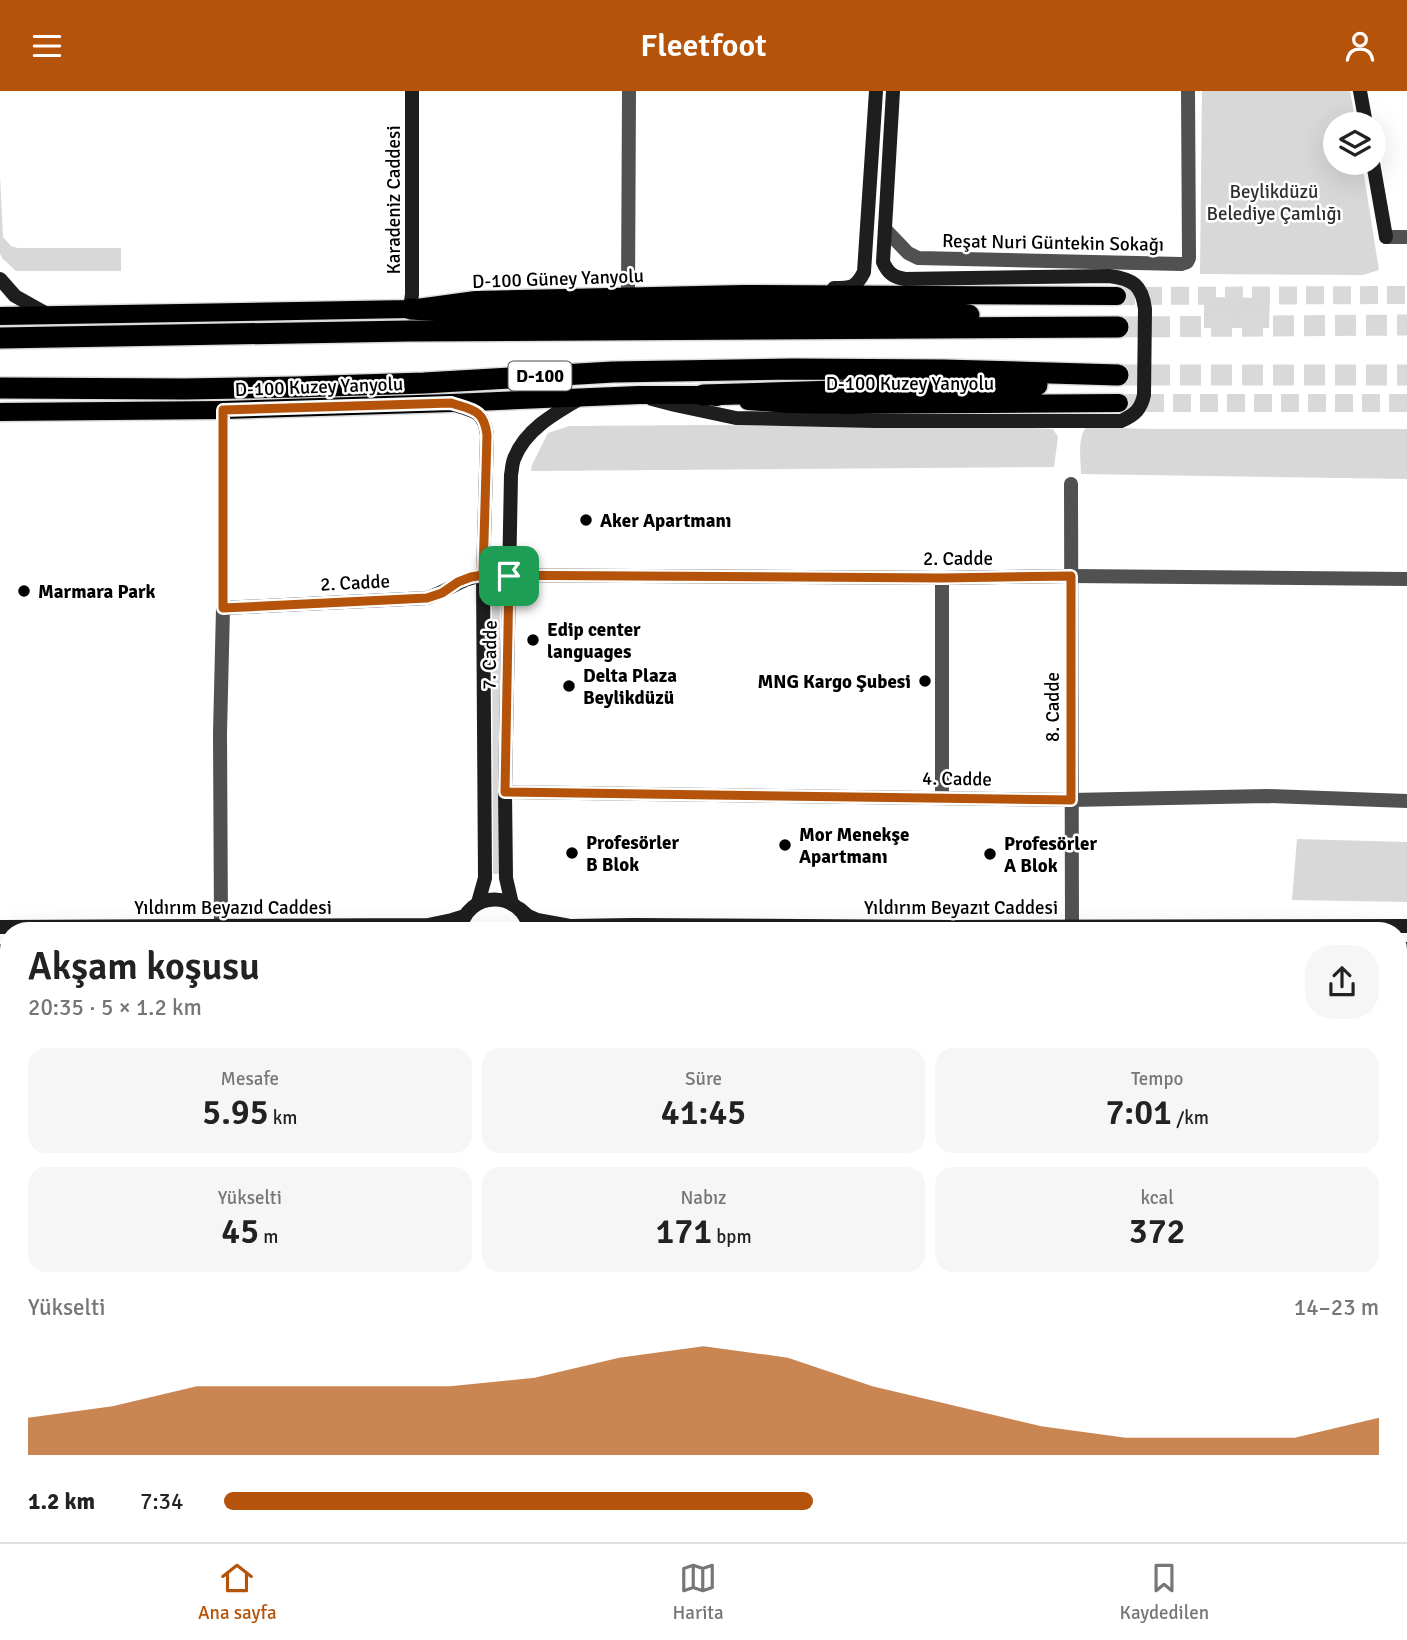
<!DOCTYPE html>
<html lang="tr">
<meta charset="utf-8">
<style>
body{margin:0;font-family:Signika,sans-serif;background:#f6f6f6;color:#222;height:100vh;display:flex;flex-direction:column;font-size:26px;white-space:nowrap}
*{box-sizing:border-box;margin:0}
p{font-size:23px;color:#767676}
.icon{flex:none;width:38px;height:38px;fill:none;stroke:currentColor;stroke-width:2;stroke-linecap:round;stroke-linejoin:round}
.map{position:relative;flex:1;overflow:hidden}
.sheet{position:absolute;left:0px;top:831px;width:1407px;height:621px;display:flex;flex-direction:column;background:#fff;border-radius:28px 28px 0 0;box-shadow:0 7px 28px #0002}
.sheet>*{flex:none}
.controls{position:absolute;left:1323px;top:21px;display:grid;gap:14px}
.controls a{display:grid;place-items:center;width:63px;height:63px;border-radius:50%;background:#fff;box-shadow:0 7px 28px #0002;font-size:35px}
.pin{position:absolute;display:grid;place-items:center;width:60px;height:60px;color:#fff;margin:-30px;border-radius:14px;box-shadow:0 4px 10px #0006}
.round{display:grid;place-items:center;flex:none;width:74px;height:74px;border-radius:28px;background:#f6f6f6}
.overview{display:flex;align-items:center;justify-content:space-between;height:119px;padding:0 28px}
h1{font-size:38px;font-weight:600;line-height:52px}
.stats{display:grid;grid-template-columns:repeat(3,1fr);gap:10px;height:119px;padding:7px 28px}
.stats div{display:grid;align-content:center;border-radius:18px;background:#f6f6f6;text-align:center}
.stats b{font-size:35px;font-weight:600}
.stats small{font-size:19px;font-weight:400}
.stats p{font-size:19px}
.chart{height:196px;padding:14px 28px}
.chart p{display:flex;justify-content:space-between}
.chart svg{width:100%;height:126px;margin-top:7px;fill:#b45309;opacity:.7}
ul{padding:0 28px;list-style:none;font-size:23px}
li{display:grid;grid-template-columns:112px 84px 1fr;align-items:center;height:52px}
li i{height:18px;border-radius:9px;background:#b45309}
header{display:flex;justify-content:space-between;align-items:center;height:91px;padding:0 28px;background:#b45309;color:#fff;font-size:32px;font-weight:600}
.tab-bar{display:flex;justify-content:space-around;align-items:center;height:98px;border-top:2px solid #e0e0e0;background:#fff;font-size:19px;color:#767676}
.tab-bar a{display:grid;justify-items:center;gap:4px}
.tab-bar .on{color:#b45309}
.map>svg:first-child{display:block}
</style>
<header><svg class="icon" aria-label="menu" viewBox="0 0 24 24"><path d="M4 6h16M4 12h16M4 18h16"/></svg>Fleetfoot<svg class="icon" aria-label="person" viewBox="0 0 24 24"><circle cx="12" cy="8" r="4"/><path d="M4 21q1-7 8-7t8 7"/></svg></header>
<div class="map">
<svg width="1407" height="1451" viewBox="0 0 1407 1451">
<rect width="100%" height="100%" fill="#fff"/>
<g fill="#d8d8d8">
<path d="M1202 0H1350L1356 33H1335V72H1362L1379 179 1363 184 1200 183Z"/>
<path d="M0 84 3 146 11 155 18 157H121V180H16L3 168 0 163Z"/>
<path d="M1204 206 1270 207 1269 237H1204Z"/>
<path d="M708 334 1032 337 1053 338 1058 346 1054 376 531 380 532 374 548 342 569 335Z"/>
<path d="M1086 336 1151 338H1407V388L1081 383C1081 368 1077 349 1086 336Z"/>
<path d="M492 506H500V783H493Z"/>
<path d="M1297 748 1407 751V811L1292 809Z"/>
<path d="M0 1402 9 1409V1444H49L58 1451H0Z"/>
</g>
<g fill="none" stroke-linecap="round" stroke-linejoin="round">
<g stroke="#d9d9d9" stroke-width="18" stroke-dasharray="18 9" stroke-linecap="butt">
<path d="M1117 205 1407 204"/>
<path d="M1119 312H1407"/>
</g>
<g stroke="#d9d9d9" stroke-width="21" stroke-dasharray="21 10" stroke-linecap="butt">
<path d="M1118 236 1407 234"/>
<path d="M1118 284H1407"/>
</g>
<defs>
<g id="primary">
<path d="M0 225 410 218 476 209 743 203 1117 205"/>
<path d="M748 310 789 313 848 314 1119 312"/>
<path d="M0 321 223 319 451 312 639 304H703L717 306"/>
</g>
<g id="highway">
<path d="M410 218 463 221 766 219 940 221 969 224"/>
<path d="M0 247 408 240 1118 236"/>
<path d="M0 297 185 298 296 296 424 292 613 281 793 278 944 279 1118 284"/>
<path d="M703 304 1037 294"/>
</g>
</defs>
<use href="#primary" stroke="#dbdbdb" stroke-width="21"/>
<use href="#highway" stroke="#dbdbdb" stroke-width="24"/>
<g stroke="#515151" stroke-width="14">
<path d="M885 138 908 162 918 167 1181 173 1187 171 1189 167 1188 0"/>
<path d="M1386 146H1407"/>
<path d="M628 206 629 0"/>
<path d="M1071 393 1072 835"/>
<path d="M1071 485 1407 488"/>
<path d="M505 701 1071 709 1267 705 1407 710"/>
<path d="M942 706V487"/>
<path d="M221 835 220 642 223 517V319"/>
<path d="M1398 1290 1407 1313"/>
<path d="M0 1390 9 1399"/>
<path d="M58 1444 66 1451"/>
<path d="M484 1444 487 1451"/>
</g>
<g stroke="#1e1e1e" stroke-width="14">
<path d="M1360 0 1366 33"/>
<path d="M1373 72 1386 146"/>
<path d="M0 188 15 205 49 224"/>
<path d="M834 197C851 197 856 197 864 181L876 0"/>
<path d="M410 218 412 203V0"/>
<path d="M652 308 675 314 736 327 875 330H1121C1135 324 1141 318 1144 304L1145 218C1142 194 1133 188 1109 185L905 188C893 186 888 182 883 171L893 0"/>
<path d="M455 314C475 320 484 321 487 344L483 484 485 787 478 812"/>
<path d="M223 517 427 507C449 500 459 488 483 484L942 487 1071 485"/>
<path d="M512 813 506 787 505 701 511 384C512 379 512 373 514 368 525 338 557 321 583 306"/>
<path d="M520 818 528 825 537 829 570 835 632 834 951 836 1407 835"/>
<path d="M0 836 428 834 452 829 465 825"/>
<path d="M460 840C466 798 523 798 530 840"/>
<path d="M1398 858H1407"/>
<path d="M0 860H9"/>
<path d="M0 1008 9 1018"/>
<path d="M0 1033 9 1042"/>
<path d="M1398 1254H1407"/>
<path d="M1398 1372 1407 1367"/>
<path d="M1398 1394 1407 1390"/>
<path d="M451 1444 466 1446 475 1444"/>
<path d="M513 1444 522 1451"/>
<path d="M1244 1451 1258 1444"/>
<path d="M1287 1451 1302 1444"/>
</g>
<use href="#primary" stroke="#000" stroke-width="18"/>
<use href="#highway" stroke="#000" stroke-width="21"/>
</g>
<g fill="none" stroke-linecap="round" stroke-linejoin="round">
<defs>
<path id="route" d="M509 485 483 484 471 486 458 491 442 502 427 507 223 517V319L451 312C472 319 484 318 487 344L483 484 942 487 1071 485V709L505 701 509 485"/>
</defs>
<use href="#route" stroke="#fff" stroke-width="14"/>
<use href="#route" stroke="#b45309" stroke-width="9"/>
</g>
<g fill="#000" stroke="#fff" stroke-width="2.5">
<circle cx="586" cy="429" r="7"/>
<circle cx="24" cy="500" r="7"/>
<circle cx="533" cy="549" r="7"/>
<circle cx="925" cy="590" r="7"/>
<circle cx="569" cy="595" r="7"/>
<circle cx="785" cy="754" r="7"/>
<circle cx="572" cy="762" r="7"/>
<circle cx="990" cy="763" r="7"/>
</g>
<g text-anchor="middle" stroke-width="5" stroke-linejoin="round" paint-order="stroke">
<rect fill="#fff" stroke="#4c4c4c" stroke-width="2" x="508.5" y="270.5" width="63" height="29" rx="5"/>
<g font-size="18" font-weight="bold" fill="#000">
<text x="540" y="291">D-100</text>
</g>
<g font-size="19" fill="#2f2f2f" stroke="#fff">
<text x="1274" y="107">Beylikdüzü<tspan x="1274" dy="22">Belediye Çamlığı</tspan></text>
</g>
<g font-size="19" fill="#000" stroke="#fff">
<text transform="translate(393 109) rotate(-90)" y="7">Karadeniz Caddesi</text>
<text transform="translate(1053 151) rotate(1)" y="7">Reşat Nuri Güntekin Sokağı</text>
<text transform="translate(558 187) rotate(-2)" y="7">D-100 Güney Yanyolu</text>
<text x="910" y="299">D-100 Kuzey Yanyolu</text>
<text transform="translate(319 295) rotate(-2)" y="7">D-100 Kuzey Yanyolu</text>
<text x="958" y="474">2. Cadde</text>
<text transform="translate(355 491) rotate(-3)" y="7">2. Cadde</text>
<text transform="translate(489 564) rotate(-89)" y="7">7. Cadde</text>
<text transform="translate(1052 616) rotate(-90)" y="7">8. Cadde</text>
<text transform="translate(957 687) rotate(1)" y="7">4. Cadde</text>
<text x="233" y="823">Yıldırım Beyazıd Caddesi</text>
<text x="961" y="823">Yıldırım Beyazıt Caddesi</text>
</g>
<g font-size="19" font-weight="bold" fill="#000" stroke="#fff" text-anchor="start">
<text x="600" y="436">Aker Apartmanı</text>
<text x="38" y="507">Marmara Park</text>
<text x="547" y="545">Edip center<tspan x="547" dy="22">languages</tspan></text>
<text x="583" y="591">Delta Plaza<tspan x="583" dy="22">Beylikdüzü</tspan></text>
<text x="911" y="597" text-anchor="end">MNG Kargo Şubesi</text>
<text x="799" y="750">Mor Menekşe<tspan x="799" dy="22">Apartmanı</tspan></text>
<text x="586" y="758">Profesörler<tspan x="586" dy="22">B Blok</tspan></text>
<text x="1004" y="759">Profesörler<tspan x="1004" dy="22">A Blok</tspan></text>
</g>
</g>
</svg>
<div class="controls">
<a><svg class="icon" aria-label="layers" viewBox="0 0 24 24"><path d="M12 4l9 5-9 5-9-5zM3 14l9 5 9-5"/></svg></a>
</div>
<div class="pin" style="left:509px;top:485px;background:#1e9e55"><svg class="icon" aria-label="arrive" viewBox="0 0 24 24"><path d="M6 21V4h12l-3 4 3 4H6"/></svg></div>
<section class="sheet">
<div class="overview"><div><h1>Akşam koşusu</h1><p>20:35 · 5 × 1.2 km</p></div><a class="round"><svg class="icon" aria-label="share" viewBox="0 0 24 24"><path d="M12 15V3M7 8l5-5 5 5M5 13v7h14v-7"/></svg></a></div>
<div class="stats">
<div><p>Mesafe</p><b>5.95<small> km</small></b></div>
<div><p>Süre</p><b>41:45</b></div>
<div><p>Tempo</p><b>7:01<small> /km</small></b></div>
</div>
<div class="stats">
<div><p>Yükselti</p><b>45<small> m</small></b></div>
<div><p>Nabız</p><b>171<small> bpm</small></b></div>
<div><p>kcal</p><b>372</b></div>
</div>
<div class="chart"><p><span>Yükselti</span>14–23 m</p>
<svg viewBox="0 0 160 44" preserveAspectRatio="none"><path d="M0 44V31L10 27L20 20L30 20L40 20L50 20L60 17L70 10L80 6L90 10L100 20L110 27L120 34L130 38L140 38L150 38L160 31V44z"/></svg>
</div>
<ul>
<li><b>1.2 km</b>7:34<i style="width:51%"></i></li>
</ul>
</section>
</div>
<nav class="tab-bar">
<a class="on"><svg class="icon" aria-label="home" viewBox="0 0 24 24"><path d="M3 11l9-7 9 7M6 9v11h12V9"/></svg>Ana sayfa</a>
<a><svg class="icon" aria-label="map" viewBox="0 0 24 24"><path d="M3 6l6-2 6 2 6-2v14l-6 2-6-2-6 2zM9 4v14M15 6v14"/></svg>Harita</a>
<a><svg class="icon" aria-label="saved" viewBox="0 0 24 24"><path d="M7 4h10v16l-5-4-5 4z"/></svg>Kaydedilen</a>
</nav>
